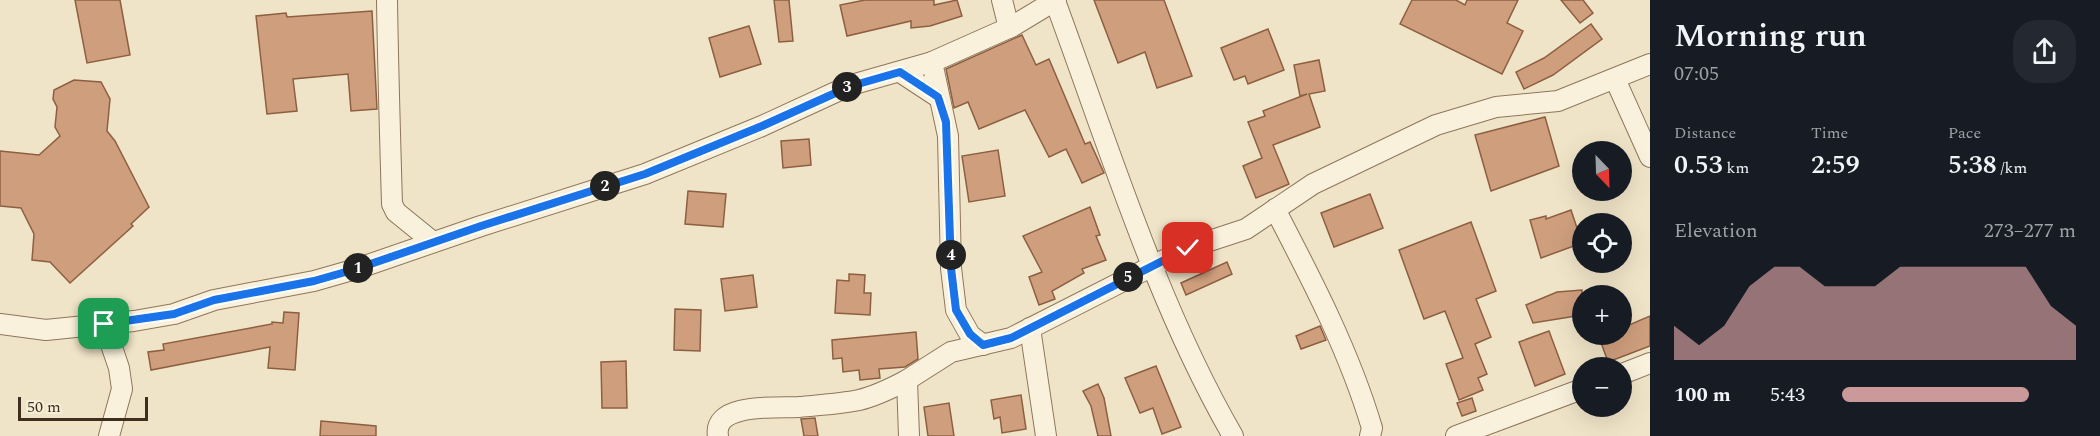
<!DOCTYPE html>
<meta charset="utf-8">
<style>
body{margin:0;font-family:Spectral,serif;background:#242831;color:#f1f3f6;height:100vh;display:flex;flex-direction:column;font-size:22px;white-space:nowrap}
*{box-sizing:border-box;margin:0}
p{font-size:20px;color:#9ea1a6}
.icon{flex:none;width:33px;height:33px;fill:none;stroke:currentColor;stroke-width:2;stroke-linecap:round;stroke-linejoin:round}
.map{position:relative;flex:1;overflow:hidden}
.drawer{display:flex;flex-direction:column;background:#171b24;width:450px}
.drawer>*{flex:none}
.needle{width:39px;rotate:157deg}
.fabs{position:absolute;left:1572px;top:141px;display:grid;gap:12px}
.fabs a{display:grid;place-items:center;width:60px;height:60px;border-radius:50%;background:#171b24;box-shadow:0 6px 24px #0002;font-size:30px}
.scale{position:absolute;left:18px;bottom:15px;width:130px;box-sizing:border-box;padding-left:6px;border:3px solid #3d2e20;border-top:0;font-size:16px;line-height:21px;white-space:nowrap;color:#3d2e20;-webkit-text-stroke:4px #f7eed8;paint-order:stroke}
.pin{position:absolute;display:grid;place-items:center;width:51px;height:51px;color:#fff;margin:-26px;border-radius:12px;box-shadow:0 3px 9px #0006}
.km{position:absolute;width:30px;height:30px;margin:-15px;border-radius:50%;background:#222;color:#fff;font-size:16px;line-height:30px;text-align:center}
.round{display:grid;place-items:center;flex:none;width:63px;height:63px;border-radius:24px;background:#242831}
.overview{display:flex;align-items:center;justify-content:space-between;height:102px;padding:0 24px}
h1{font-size:33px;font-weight:600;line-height:45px}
.metrics{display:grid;grid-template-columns:repeat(3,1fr);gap:9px;height:102px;padding:6px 24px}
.metrics div{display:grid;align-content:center}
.metrics b{font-size:26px;font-weight:600}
.metrics small{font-size:16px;font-weight:400}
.metrics p{font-size:16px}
.chart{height:168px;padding:12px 24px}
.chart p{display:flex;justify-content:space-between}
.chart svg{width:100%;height:108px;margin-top:6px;fill:#cc999b;opacity:.7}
ul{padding:0 24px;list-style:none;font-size:20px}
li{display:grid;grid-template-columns:96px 72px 1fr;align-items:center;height:45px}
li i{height:15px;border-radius:8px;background:#cc999b}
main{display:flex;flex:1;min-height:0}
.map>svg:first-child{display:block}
</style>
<main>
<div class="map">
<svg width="1650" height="436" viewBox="0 0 1650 436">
<rect width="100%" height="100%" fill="#f0e4c8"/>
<g fill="#cf9f7d" stroke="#8d5f41" stroke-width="1.5">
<path d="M75 0H120L130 55 87 63Z"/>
<path d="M774 0H789L793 41 779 42Z"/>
<path d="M865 0H934V5L957 0 962 16 930 26 911 28V21L847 36 840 5Z"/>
<path d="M1094 0H1164L1192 76 1157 88 1145 52 1118 63Z"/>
<path d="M1412 0H1456L1465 5 1467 0H1518L1507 23 1523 31 1502 74 1400 24Z"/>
<path d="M1561 0H1583L1593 13 1580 23Z"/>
<path d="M372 11 377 109 351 111 348 74 293 79 297 111 267 114 256 16 286 13 287 17Z"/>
<path d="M1591 24 1602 39 1553 75 1524 89 1516 72 1544 58Z"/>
<path d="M749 26 761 64 720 77 709 38Z"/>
<path d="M1268 29 1284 70 1248 84 1245 76 1234 80 1221 48Z"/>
<path d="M1022 35 1036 65 1049 59 1085 144 1090 142 1104 173 1082 183 1066 149 1049 157 1025 110 979 129 968 102 954 108 946 69Z"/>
<path d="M1319 60 1325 91 1309 94 1320 127 1273 145 1289 184 1256 198 1243 166 1262 158 1248 122 1265 116 1263 111 1307 94 1300 96 1294 65Z"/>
<path d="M74 80 101 82 110 99 107 131 115 141 149 207 131 224 133 226 70 283 50 262 32 260 34 234 21 208 0 206V151L39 155 60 136 55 127 57 107 53 99 54 90Z"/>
<path d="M1545 117 1559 166 1491 191 1475 135Z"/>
<path d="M809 139 811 165 783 168 781 141Z"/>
<path d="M998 150 1005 196 969 202 962 156Z"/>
<path d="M688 191 726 194 723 227 685 224Z"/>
<path d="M1370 194 1383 228 1334 247 1321 213Z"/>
<path d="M1090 207 1100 235 1096 236 1106 260 1082 269 1084 273 1052 291 1055 299 1039 305 1029 277 1042 272 1023 236Z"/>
<path d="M1571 210 1582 243 1541 258 1530 220 1546 216V219Z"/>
<path d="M1471 222 1496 291 1476 299 1491 337 1475 344 1487 374 1478 378 1483 390 1459 400 1446 364 1463 358 1445 311 1424 319 1399 250Z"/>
<path d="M1227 262 1232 274 1186 295 1181 283Z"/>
<path d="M849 274 865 275 864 293H871L870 315 835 313 837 280 849 281Z"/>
<path d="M753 275 757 307 725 311 721 279Z"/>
<path d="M1582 290V315L1533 323 1526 305 1557 292Z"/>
<path d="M675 309 701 310 700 351 674 350Z"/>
<path d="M284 312 299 313 295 370 268 368 270 347 151 370 148 352 164 350 163 344 272 324V322L283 323Z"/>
<path d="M1650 316V346L1608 362 1598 334H1622V328Z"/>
<path d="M1320 326 1326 340 1301 349 1296 336Z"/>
<path d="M1549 331 1565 374 1535 386 1519 342Z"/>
<path d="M916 332 918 359 905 367 879 369 880 378 860 380 859 370 843 372 842 358 833 359 832 340Z"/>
<path d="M626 361 627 408H602L601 362Z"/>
<path d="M1156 366 1181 427 1162 434 1153 408 1140 413 1125 378Z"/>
<path d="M1098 384 1104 398 1111 436H1098L1091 406 1083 391Z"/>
<path d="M1021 395 1026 429 1002 433 1000 417 994 419 991 400Z"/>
<path d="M1472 398 1476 411 1462 416 1457 403Z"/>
<path d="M949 403 954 436H928L924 407Z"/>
<path d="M815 418 818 436H804L801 419Z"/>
<path d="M321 421 376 426V436H320Z"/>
</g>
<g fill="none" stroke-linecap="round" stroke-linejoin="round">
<defs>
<g id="minor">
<path d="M387 0C388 68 390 136 392 204L396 212 433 242"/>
<path d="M1002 0 1009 28"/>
<path d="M1055 1C1108 144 1157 305 1233 436"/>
<path d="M932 62 948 136 951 268 956 310 970 335 983 345"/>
<path d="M900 72 938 97"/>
<path d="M1615 79 1650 157"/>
<path d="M1275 209C1312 280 1349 351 1372 428L1370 436"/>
<path d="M0 324 46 330 134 321 174 314 214 300 314 281 356 269 481 226 645 174 762 126 851 85 932 62 1013 26 1056 0"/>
<path d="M104 324 119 368 122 389 109 436"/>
<path d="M1030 328 1046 436"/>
<path d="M1622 374 1650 363"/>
<path d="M718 436C712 402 779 408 799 407 819 405 840 404 859 400 876 396 892 388 907 380"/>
<path d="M909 436 907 380 951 352 1011 338 1188 248 1246 229 1313 184 1436 125 1496 107 1558 101 1650 64"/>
<path d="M1456 436 1582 389"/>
</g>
</defs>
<use href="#minor" stroke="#8d765c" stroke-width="22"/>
<use href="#minor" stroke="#faf1dc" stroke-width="20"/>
</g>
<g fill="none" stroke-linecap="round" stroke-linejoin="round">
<defs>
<path id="route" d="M104 324 174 314 214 300 314 281 356 269 481 226 645 174 762 126 851 86 900 72 938 97 946 122 951 268 956 310 970 334 983 345 1011 338 1188 248"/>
</defs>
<use href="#route" stroke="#fff" stroke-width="12"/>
<use href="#route" stroke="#1a73e8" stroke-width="8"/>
</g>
</svg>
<div class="fabs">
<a><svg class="needle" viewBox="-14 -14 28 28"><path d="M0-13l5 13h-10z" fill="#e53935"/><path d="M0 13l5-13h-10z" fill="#9ea1a6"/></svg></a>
<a><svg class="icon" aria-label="locate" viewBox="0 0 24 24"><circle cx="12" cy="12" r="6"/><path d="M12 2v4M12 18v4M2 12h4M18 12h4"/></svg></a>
<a>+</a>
<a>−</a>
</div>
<div class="scale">50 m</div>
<div class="pin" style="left:104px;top:324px;background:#1e9e55"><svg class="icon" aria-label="arrive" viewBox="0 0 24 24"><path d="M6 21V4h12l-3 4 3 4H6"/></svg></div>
<div class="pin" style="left:1188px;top:248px;background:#d93025"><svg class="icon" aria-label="check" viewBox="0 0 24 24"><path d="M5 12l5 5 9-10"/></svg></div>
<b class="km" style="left:358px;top:268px">1</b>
<b class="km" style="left:605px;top:186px">2</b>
<b class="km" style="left:847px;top:87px">3</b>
<b class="km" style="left:951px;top:255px">4</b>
<b class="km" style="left:1128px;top:277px">5</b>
</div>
<section class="drawer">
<div class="overview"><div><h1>Morning run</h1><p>07:05</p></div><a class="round"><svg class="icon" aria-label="share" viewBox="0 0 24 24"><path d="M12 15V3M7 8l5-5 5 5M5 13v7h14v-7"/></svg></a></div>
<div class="metrics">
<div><p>Distance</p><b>0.53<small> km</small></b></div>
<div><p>Time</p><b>2:59</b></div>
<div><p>Pace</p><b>5:38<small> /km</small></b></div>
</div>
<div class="chart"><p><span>Elevation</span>273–277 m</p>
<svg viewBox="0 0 160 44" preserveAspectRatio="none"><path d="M0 44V30L10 38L20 30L30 14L40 6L50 6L60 14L70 14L80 14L90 6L100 6L110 6L120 6L130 6L140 6L150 22L160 30V44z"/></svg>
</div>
<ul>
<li><b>100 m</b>5:43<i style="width:80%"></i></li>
</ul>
</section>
</main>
